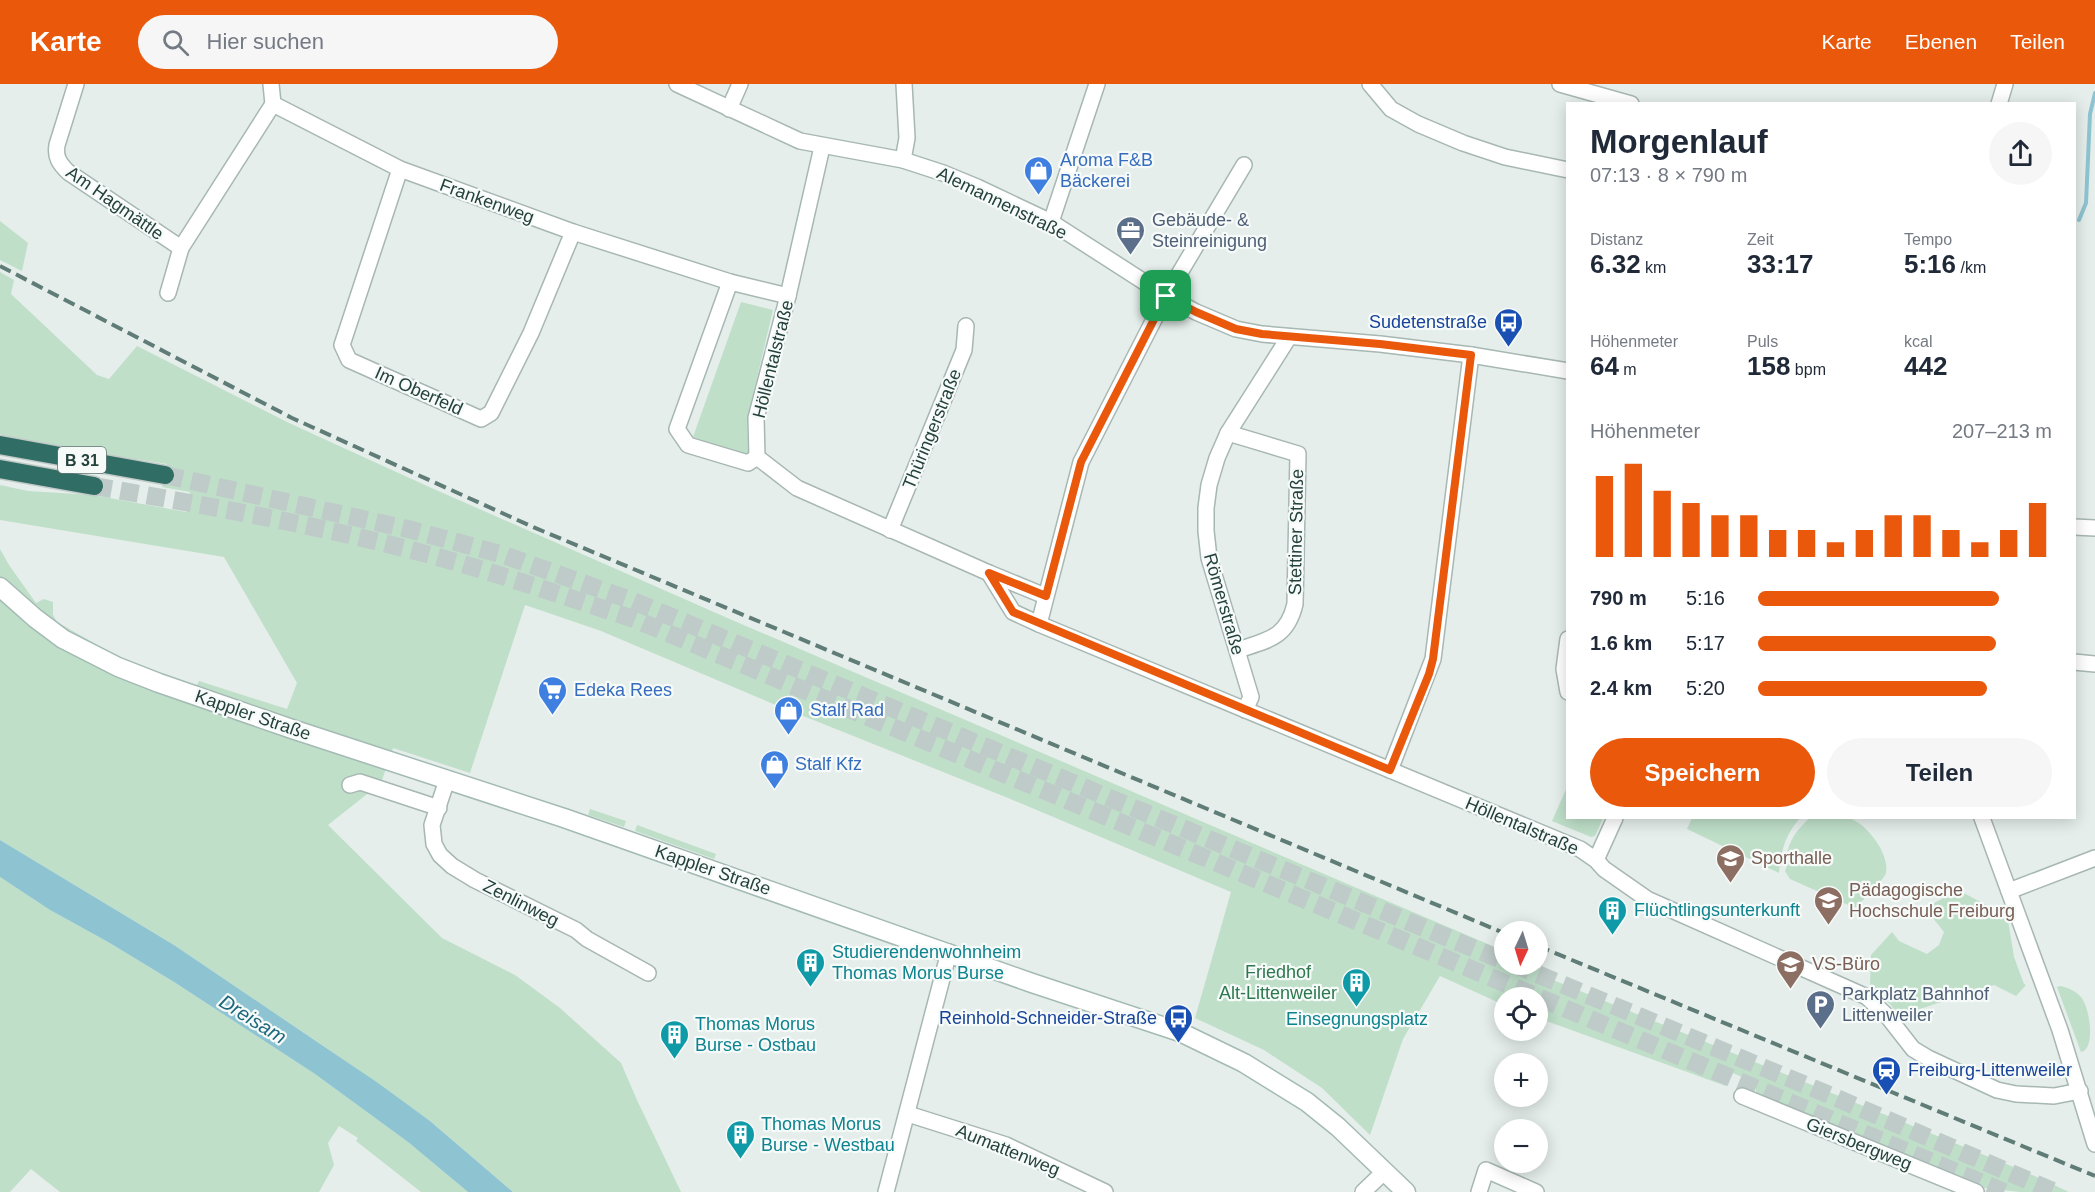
<!DOCTYPE html>
<html lang="de">
<meta charset="utf-8">
<style>
body{margin:0;font-family:Arial,sans-serif;background:#f6f6f7;color:#1f2937;height:100vh;display:flex;flex-direction:column;font-size:22px;white-space:nowrap}
*{box-sizing:border-box;margin:0}
p{font-size:20px;color:#747a83}
.icon{flex:none;width:33px;height:33px;fill:none;stroke:currentColor;stroke-width:2;stroke-linecap:round;stroke-linejoin:round}
.map{position:relative;flex:1;overflow:hidden}
.side{position:absolute;left:1566px;top:18px;width:510px;height:717px;display:flex;flex-direction:column;background:#fff;border-radius:0px;box-shadow:0 3px 15px #0003}
.side>*{flex:none}
.needle{width:39px;rotate:184deg}
.controls{position:absolute;left:1494px;top:837px;display:grid;gap:12px}
.controls a{display:grid;place-items:center;width:54px;height:54px;border-radius:50%;background:#fff;box-shadow:0 3px 15px #0003;font-size:30px}
.pin{position:absolute;display:grid;place-items:center;width:51px;height:51px;color:#fff;margin:-26px;border-radius:12px;box-shadow:0 3px 9px #0006}
.round{display:grid;place-items:center;flex:none;width:63px;height:63px;border-radius:32px;background:#f6f6f7}
.head{display:flex;align-items:center;justify-content:space-between;height:102px;padding:0 24px}
h1{font-size:33px;font-weight:800;line-height:45px}
.metrics{display:grid;grid-template-columns:repeat(3,1fr);gap:9px;height:102px;padding:6px 24px}
.metrics div{display:grid;align-content:center}
.metrics b{font-size:26px;font-weight:800}
.metrics small{font-size:16px;font-weight:400}
.metrics p{font-size:16px}
.chart{height:168px;padding:12px 24px}
.chart p{display:flex;justify-content:space-between}
.chart svg{width:100%;height:108px;margin-top:6px;stroke:#ea580c;stroke-width:6}
.primary-button{display:flex;gap:12px;margin-top:auto;padding:12px 24px}
.primary-button a{flex:1;height:69px;border-radius:36px;background:#ea580c;color:#fff;font-size:24px;font-weight:800;line-height:69px;text-align:center}
.primary-button a+a{background:#f6f6f7;color:#1f2937}
ul{padding:0 24px;list-style:none;font-size:20px}
li{display:grid;grid-template-columns:96px 72px 1fr;align-items:center;height:45px}
li i{height:15px;border-radius:8px;background:#ea580c}
header{display:flex;align-items:center;gap:36px;box-sizing:border-box;height:84px;padding:0 30px;background:#ea580c;color:#fff}
header strong{font-size:28px}
nav{display:flex;gap:33px;margin-inline-start:auto;font-size:21px}
.search{width:420px;height:54px;background:#f6f6f7;display:flex;align-items:center;gap:15px;box-sizing:border-box;padding:0 21px;border-radius:33px;color:#747a83;font-size:22px}
.map>svg:first-child{display:block}
</style>
<header>
<strong>Karte</strong>
<div class="search"><svg class="icon" aria-label="search" viewBox="0 0 24 24"><circle cx="10" cy="10" r="6"/><path d="M15 15l6 6"/></svg>Hier suchen</div>
<nav><a>Karte</a><a>Ebenen</a><a>Teilen</a></nav>
</header>
<div class="map">
<svg width="2095" height="1108" viewBox="0 0 2095 1108">
<rect width="100%" height="100%" fill="#e5eeeb"/>
<g fill="#bfdfc9">
<path d="M0 137 28 159 22 187 0 176Z"/>
<path d="M0 188 14 196 11 210 97 291 109 295 137 262 289 339 427 402 732 536 1504 867V880L1536 881 1553 896 2026 1088 2069 1108H2019L1977 1103 1756 1013V999L1733 989 1726 1002 1538 934V914H1504V921L1440 892 1403 955 1370 1051 1322 1004 1264 966 1195 934 1231 808 1008 714 771 619 601 547 525 521 470 689 393 664 381 699 328 741 442 854 515 891 560 924 621 979 637 1016 681 1108H513L430 1037 328 965 174 861 0 756V465L9 481 36 519 44 515 53 518V531L57 538 115 571 157 589 197 601 199 597 287 625 297 599 224 473 0 436V401L28 407 93 411 186 428 190 408 162 403 167 380 23 358 0 350Z"/>
<path d="M741 218 773 226 747 336 748 369 740 371 693 353Z"/>
<path d="M1567 703 1568 734H1603L1595 752 1591 753 1552 737Z"/>
<path d="M590 725 626 737 624 743 588 731Z"/>
<path d="M1692 734H1800C1784 753 1782 765 1779 789L1687 745Z"/>
<path d="M1810 734C1821 734 1837 731 1848 734 1866 738 1890 770 1886 789 1884 796 1861 818 1855 824L1790 795 1785 787C1788 781 1786 778 1787 772 1788 757 1799 743 1810 734Z"/>
<path d="M637 741 716 770 714 775 635 747Z"/>
<path d="M0 793 50 826 108 858 174 898 315 990 408 1058 468 1108H421L356 1057 358 1054 339 1042 328 1059 334 1081 319 1108H60L31 1085 10 1108H0Z"/>
<path d="M1958 806 1994 825 2008 836 2014 873 2024 900 2026 901 2016 912 1994 901 1898 932 1891 921 1870 902 1871 871 1892 848 1899 857 1927 870 1939 861 1944 848 1925 824Z"/>
<path d="M2060 902C2067 903 2077 908 2081 913 2091 926 2095 966 2081 968L2057 903Z"/>
</g>
<path fill="#8ec4d2" d="M0 756 174 861 378 999 430 1037 513 1108H468L408 1058 315 990 174 898 108 858 50 826 0 793Z"/>
<g fill="none" stroke-linecap="round" stroke-linejoin="round">
<path stroke="#8ec4d2" stroke-width="4" d="M2079 136 2086 119 2090 30 2095 9"/>
<g stroke="#becbc8" stroke-width="18" stroke-dasharray="18 9" stroke-linecap="butt">
<path d="M165 391 412 446 504 471 633 517 1504 877"/>
<path d="M94 402C197 420 301 438 403 464 481 483 557 510 634 535L2004 1108"/>
<path d="M1513 880 1832 1012 2055 1108"/>
</g>
<defs>
<g id="street">
<path d="M76 0 57 61C55 73 59 79 68 88L181 164 273 20"/>
<path d="M271 0 273 20"/>
<path d="M677 0 800 57 903 76 943 89 977 103 1051 138 1166 212 1196 228 1236 245 1262 250 1380 260 1471 271 1568 287"/>
<path d="M1370 0 1391 25 1418 40 1463 59 1505 73 1568 86"/>
<path d="M1560 0 1631 20"/>
<path d="M273 20 400 85 573 148 730 198 788 212"/>
<path d="M1999 20 2005 0"/>
<path d="M729 25 740 0"/>
<path d="M822 63 788 212 756 334 757 373 797 404 989 489 1013 528 1039 540 1580 765 1596 776 1604 785 1647 815 1867 913 1888 933 1913 965 1928 974 1997 1006 2016 1010 2054 1012 2080 1007"/>
<path d="M903 76 907 54 904 0"/>
<path d="M400 85 342 261 349 276 481 335 491 329 531 249 573 148"/>
<path d="M1051 138 1097 0"/>
<path d="M730 198 677 345 688 361 748 379 757 373"/>
<path d="M168 209 181 164"/>
<path d="M1228 349 1298 370 1295 520C1287 554 1268 556 1238 566"/>
<path d="M2074 443 2095 444"/>
<path d="M890 446 964 266 966 242"/>
<path d="M989 489 1045 512"/>
<path d="M1039 540 1081 378 1166 212 1244 81"/>
<path d="M1568 555 1564 585 1568 608"/>
<path d="M2074 578 2095 580"/>
<path d="M1245 626 1251 613 1209 474 1206 447V424L1209 401 1217 374 1228 349 1289 253"/>
<path d="M1390 686 1433 575 1471 271"/>
<path d="M447 696 432 741 434 760 440 771 452 782 475 796 576 846 587 855 648 889"/>
<path d="M350 701 360 698 439 724"/>
<path d="M1982 734 2060 946 2095 1060"/>
<path d="M1596 776 1615 734"/>
<path d="M2009 807 2095 774"/>
<path d="M1742 1012 1976 1108"/>
<path d="M908 1030 1006 1061 1105 1108"/>
<path d="M886 1108 949 868"/>
<path d="M1363 1108 1385 1087"/>
<path d="M1479 1108 1486 1086 1536 1108"/>
</g>
<path id="secondary" d="M0 503 35 534 63 555 118 583 159 599 292 645 564 734 1032 899 1180 948 1244 979 1307 1018 1338 1043 1406 1108"/>
<g id="highway">
<path d="M0 361 165 391"/>
<path d="M0 385 94 402"/>
</g>
</defs>
<use href="#street" stroke="#a7b7b3" stroke-width="18"/>
<use href="#secondary" stroke="#a4bab4" stroke-width="21"/>
<use href="#highway" stroke="#c2cac8" stroke-width="21"/>
<use href="#street" stroke="#fff" stroke-width="15"/>
<use href="#secondary" stroke="#fff" stroke-width="18"/>
<use href="#highway" stroke="#306d64" stroke-width="18"/>
<g stroke="#5f7c76" stroke-width="4" stroke-dasharray="12 6" stroke-linecap="butt">
<path d="M0 182 292 334 533 443 1504 849"/>
<path d="M1538 862 2095 1092"/>
</g>
</g>
<g fill="none" stroke-linecap="round" stroke-linejoin="round">
<defs>
<path id="route" d="M1166 212 1196 228 1236 245 1262 250 1380 260 1471 271 1433 575 1429 590 1390 686 1013 528 989 489 1046 512 1081 378Z"/>
</defs>
<use href="#route" stroke="#fff" stroke-width="12"/>
<use href="#route" stroke="#ea580c" stroke-width="8"/>
</g>
<defs>
<symbol id="shop-pin" viewBox="-11 -11 22 30"><path d="M0 17L-7.5 6A9.5 9.5 0 1 1 7.5 6Z" fill="#3f7fe0" stroke="#f6faf9"/><path d="M-5-2.5h2.3a2.7 3.5 0 0 1 5.4 0H5L5.5 6h-11ZM-1.5-2.5h3a1.5 2.3 0 0 0-3 0Z" fill="#fff"/></symbol>
<symbol id="office-pin" viewBox="-11 -11 22 30"><path d="M0 17L-7.5 6A9.5 9.5 0 1 1 7.5 6Z" fill="#5c6f8a" stroke="#f6faf9"/><path d="M-6-3h4V-5.5h4V-3h4V5H-6ZM-1-4.5V-3h2v-1.5ZM-6 0V1H6V0Z" fill="#fff"/></symbol>
<symbol id="bus-pin" viewBox="-11 -11 22 30"><path d="M0 17L-7.5 6A9.5 9.5 0 1 1 7.5 6Z" fill="#1a4fb4" stroke="#f6faf9"/><path d="M-5-6H5V4H4V6H2V4H-2V6H-4V4H-5ZM-3.5-4V0h7V-4ZM-3.5 1.2v1.5H-2V1.2ZM2 1.2v1.5H3.5V1.2Z" fill="#fff"/></symbol>
<symbol id="supermarket-pin" viewBox="-11 -11 22 30"><path d="M0 17L-7.5 6A9.5 9.5 0 1 1 7.5 6Z" fill="#3f7fe0" stroke="#f6faf9"/><path d="M-6-5.5h2.5l.6 2H6L4.5 2H-2.5L-4.4-4H-6ZM-1.5 3.2a1.3 1.3 0 1 0 .1 0ZM3 3.2a1.3 1.3 0 1 0 .1 0Z" fill="#fff"/></symbol>
<symbol id="university-pin" viewBox="-11 -11 22 30"><path d="M0 17L-7.5 6A9.5 9.5 0 1 1 7.5 6Z" fill="#8d6e63" stroke="#f6faf9"/><path d="M0-5L7-2L0 1L-7-2ZM-4 1L0 2.5L4 1V4Q0 6-4 4Z" fill="#fff"/></symbol>
<symbol id="building-pin" viewBox="-11 -11 22 30"><path d="M0 17L-7.5 6A9.5 9.5 0 1 1 7.5 6Z" fill="#0f9aa8" stroke="#f6faf9"/><path d="M-4-6H4V6H1V3H-1V6H-4ZM-2.5-4.3h1.7v1.8h-1.7ZM.8-4.3h1.7v1.8H.8ZM-2.5-1h1.7V.8h-1.7ZM.8-1h1.7V.8H.8Z" fill="#fff"/></symbol>
<symbol id="parking-pin" viewBox="-11 -11 22 30"><path d="M0 17L-7.5 6A9.5 9.5 0 1 1 7.5 6Z" fill="#5c6f8a" stroke="#f6faf9"/><path d="M-3.5-5.5H1a3.5 3.5 0 0 1 0 7H-1V5.5H-3.5ZM-1-3.4V-.6H.8a1.4 1.4 0 0 0 0-2.8Z" fill="#fff"/></symbol>
<symbol id="station-pin" viewBox="-11 -11 22 30"><path d="M0 17L-7.5 6A9.5 9.5 0 1 1 7.5 6Z" fill="#1a4fb4" stroke="#f6faf9"/><path d="M-3-6H3Q5-6 5-4V2Q5 4 3 4L4.5 6H3L1.5 4h-3L-3 6H-4.5L-3 4Q-5 4-5 2V-4Q-5-6-3-6ZM-3.5-4v3h7v-3ZM-3.5 1v1.5H-2V1ZM2 1v1.5H3.5V1Z" fill="#fff"/></symbol>
</defs>
<g fill-rule="evenodd">
<use href="#shop-pin" x="1022" y="70" width="33" height="45"/>
<use href="#office-pin" x="1114" y="130" width="33" height="45"/>
<use href="#bus-pin" x="1492" y="222" width="33" height="45"/>
<use href="#supermarket-pin" x="536" y="590" width="33" height="45"/>
<use href="#shop-pin" x="772" y="610" width="33" height="45"/>
<use href="#shop-pin" x="758" y="664" width="33" height="45"/>
<use href="#university-pin" x="1714" y="758" width="33" height="45"/>
<use href="#university-pin" x="1812" y="800" width="33" height="45"/>
<use href="#building-pin" x="1596" y="810" width="33" height="45"/>
<use href="#building-pin" x="794" y="862" width="33" height="45"/>
<use href="#university-pin" x="1774" y="864" width="33" height="45"/>
<use href="#building-pin" x="1340" y="882" width="33" height="45"/>
<use href="#parking-pin" x="1804" y="904" width="33" height="45"/>
<use href="#bus-pin" x="1162" y="918" width="33" height="45"/>
<use href="#building-pin" x="658" y="934" width="33" height="45"/>
<use href="#station-pin" x="1870" y="970" width="33" height="45"/>
<use href="#building-pin" x="724" y="1034" width="33" height="45"/>
</g>
<g text-anchor="middle" stroke-width="4.5" stroke-linejoin="round" paint-order="stroke">
<rect fill="#f6faf9" stroke="#637874" stroke-width="1.5" x="58" y="363" width="48" height="26" rx="4.5"/>
<g font-size="16" font-weight="bold" fill="#24413b">
<text x="82" y="382">B 31</text>
</g>
<g font-size="18" fill="#366cbe" stroke="#f6faf9" text-anchor="start">
<text x="1060" y="82">Aroma F&amp;B<tspan x="1060" dy="21">Bäckerei</tspan></text>
<text x="574" y="612">Edeka Rees</text>
<text x="810" y="632">Stalf Rad</text>
<text x="795" y="686">Stalf Kfz</text>
</g>
<g font-size="18" fill="#24413b" stroke="#f6faf9">
<text transform="translate(487 117) rotate(20)" y="6">Frankenweg</text>
<text transform="translate(115 119) rotate(35)" y="6">Am Hagmättle</text>
<text transform="translate(1002 119) rotate(26)" y="6">Alemannenstraße</text>
<text transform="translate(773 275) rotate(-76)" y="6">Höllentalstraße</text>
<text transform="translate(419 307) rotate(24)" y="6">Im Oberfeld</text>
<text transform="translate(932 345) rotate(-68)" y="6">Thüringerstraße</text>
<text transform="translate(1296 448) rotate(-89)" y="6">Stettiner Straße</text>
<text transform="translate(1224 520) rotate(74)" y="6">Römerstraße</text>
<text transform="translate(253 631) rotate(19)" y="6">Kappler Straße</text>
<text transform="translate(1522 742) rotate(23)" y="6">Höllentalstraße</text>
<text transform="translate(713 786) rotate(19)" y="6">Kappler Straße</text>
<text transform="translate(521 819) rotate(27)" y="6">Zenlinweg</text>
<text transform="translate(1859 1060) rotate(22)" y="6">Giersbergweg</text>
<text transform="translate(1008 1066) rotate(22)" y="6">Aumattenweg</text>
</g>
<g font-size="18" fill="#4e5e75" stroke="#f6faf9" text-anchor="start">
<text x="1152" y="142">Gebäude- &amp;<tspan x="1152" dy="21">Steinreinigung</tspan></text>
<text x="1842" y="916">Parkplatz Bahnhof<tspan x="1842" dy="21">Littenweiler</tspan></text>
</g>
<g font-size="18" fill="#164399" stroke="#f6faf9" text-anchor="end">
<text x="1487" y="244">Sudetenstraße</text>
<text x="1157" y="940">Reinhold-Schneider-Straße</text>
<text x="1908" y="992" text-anchor="start">Freiburg-Littenweiler</text>
</g>
<g font-size="18" fill="#785e54" stroke="#f6faf9" text-anchor="start">
<text x="1751" y="780">Sporthalle</text>
<text x="1849" y="812">Pädagogische<tspan x="1849" dy="21">Hochschule Freiburg</tspan></text>
<text x="1812" y="886">VS-Büro</text>
</g>
<g font-size="18" fill="#0d838f" stroke="#f6faf9" text-anchor="start">
<text x="1634" y="832">Flüchtlingsunterkunft</text>
<text x="832" y="874">Studierendenwohnheim<tspan x="832" dy="21">Thomas Morus Burse</tspan></text>
<text x="1357" y="941" text-anchor="middle">Einsegnungsplatz</text>
<text x="695" y="946">Thomas Morus<tspan x="695" dy="21">Burse - Ostbau</tspan></text>
<text x="761" y="1046">Thomas Morus<tspan x="761" dy="21">Burse - Westbau</tspan></text>
</g>
<g font-size="18" fill="#2e784f" stroke="#f6faf9">
<text x="1278" y="894">Friedhof<tspan x="1278" dy="21">Alt-Littenweiler</tspan></text>
</g>
<g font-size="20" font-style="italic" fill="#1d677d" stroke="#f6faf9">
<text transform="translate(253 935) rotate(32)" y="7">Dreisam</text>
</g>
</g>
</svg>
<div class="controls">
<a><svg class="needle" viewBox="-14 -14 28 28"><path d="M0-13l5 13h-10z" fill="#e53935"/><path d="M0 13l5-13h-10z" fill="#747a83"/></svg></a>
<a><svg class="icon" aria-label="locate" viewBox="0 0 24 24"><circle cx="12" cy="12" r="6"/><path d="M12 2v4M12 18v4M2 12h4M18 12h4"/></svg></a>
<a>+</a>
<a>−</a>
</div>
<div class="pin" style="left:1166px;top:212px;background:#1e9e55"><svg class="icon" aria-label="arrive" viewBox="0 0 24 24"><path d="M6 21V4h12l-3 4 3 4H6"/></svg></div>
<section class="side">
<div class="head"><div><h1>Morgenlauf</h1><p>07:13 · 8 × 790 m</p></div><a class="round"><svg class="icon" aria-label="share" viewBox="0 0 24 24"><path d="M12 15V3M7 8l5-5 5 5M5 13v7h14v-7"/></svg></a></div>
<div class="metrics">
<div><p>Distanz</p><b>6.32<small> km</small></b></div>
<div><p>Zeit</p><b>33:17</b></div>
<div><p>Tempo</p><b>5:16<small> /km</small></b></div>
</div>
<div class="metrics">
<div><p>Höhenmeter</p><b>64<small> m</small></b></div>
<div><p>Puls</p><b>158<small> bpm</small></b></div>
<div><p>kcal</p><b>442</b></div>
</div>
<div class="chart"><p><span>Höhenmeter</span>207–213 m</p>
<svg viewBox="0 0 160 44" preserveAspectRatio="none"><path d="M5 44V11M15 44V6M25 44V17M35 44V22M45 44V27M55 44V27M65 44V33M75 44V33M85 44V38M95 44V33M105 44V27M115 44V27M125 44V33M135 44V38M145 44V33M155 44V22"/></svg>
</div>
<ul>
<li><b>790 m</b>5:16<i style="width:82%"></i></li>
<li><b>1.6 km</b>5:17<i style="width:81%"></i></li>
<li><b>2.4 km</b>5:20<i style="width:78%"></i></li>
</ul>
<div class="primary-button"><a>Speichern</a><a>Teilen</a></div>
</section>
</div>
